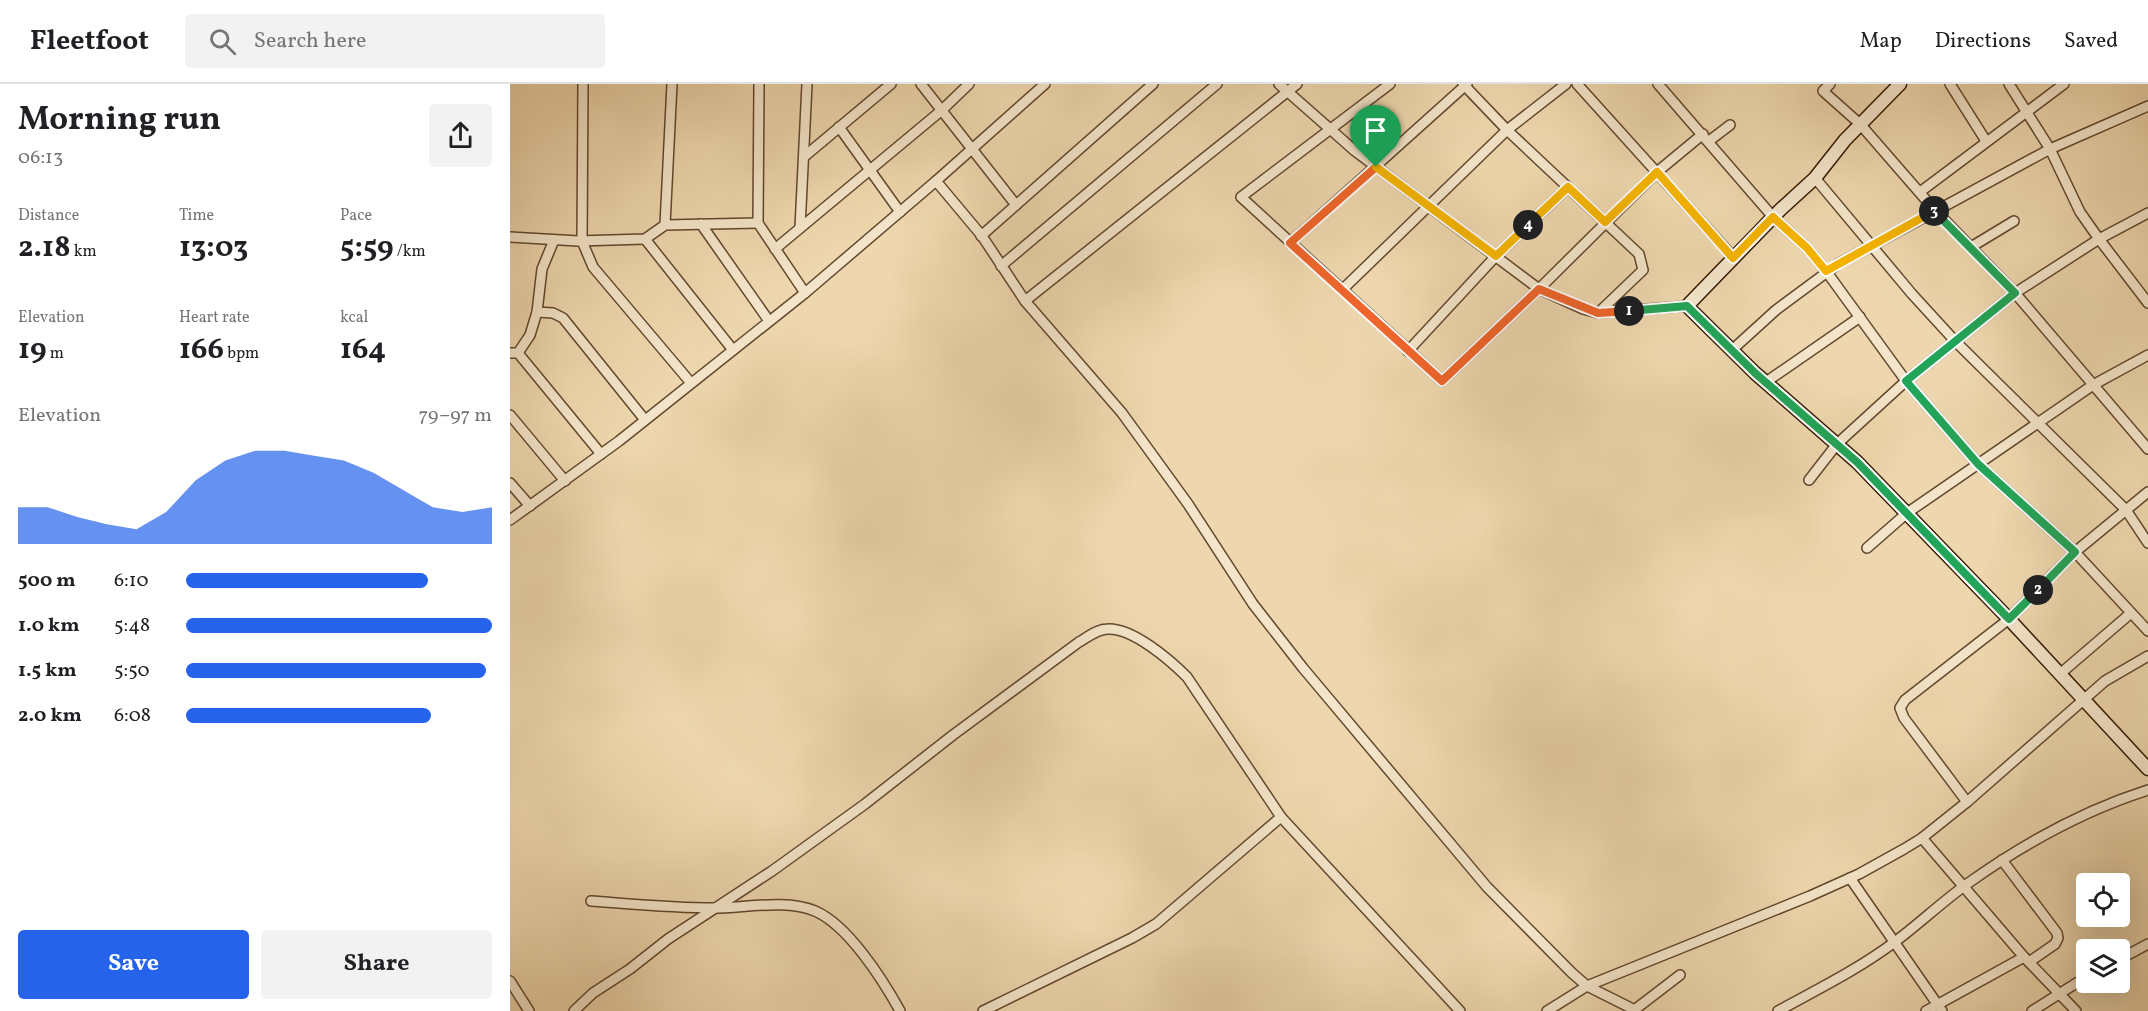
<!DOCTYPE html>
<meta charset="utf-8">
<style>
body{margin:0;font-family:Vollkorn,serif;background:#f2f2f2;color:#202124;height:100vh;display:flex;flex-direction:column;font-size:22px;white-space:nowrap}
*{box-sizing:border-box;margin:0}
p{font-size:20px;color:#757577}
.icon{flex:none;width:33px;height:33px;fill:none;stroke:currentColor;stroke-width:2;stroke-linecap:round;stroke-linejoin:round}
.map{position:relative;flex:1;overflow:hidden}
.side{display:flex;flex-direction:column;background:#fff;width:510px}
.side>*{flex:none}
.controls{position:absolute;left:1566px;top:789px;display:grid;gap:12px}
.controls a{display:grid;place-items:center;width:54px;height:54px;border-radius:6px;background:#fff;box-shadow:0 6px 24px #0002;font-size:30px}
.pin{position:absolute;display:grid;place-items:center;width:51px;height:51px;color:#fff;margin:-62px -26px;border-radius:50% 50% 50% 0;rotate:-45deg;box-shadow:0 0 6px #0007}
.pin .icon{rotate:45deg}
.km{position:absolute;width:30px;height:30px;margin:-15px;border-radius:50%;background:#222;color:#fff;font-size:16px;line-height:30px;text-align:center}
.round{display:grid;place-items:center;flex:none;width:63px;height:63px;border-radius:6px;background:#f2f2f2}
.headline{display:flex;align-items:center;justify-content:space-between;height:102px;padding:0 18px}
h1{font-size:33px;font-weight:700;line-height:45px}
.stats{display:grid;grid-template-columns:repeat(3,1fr);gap:9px;height:102px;padding:6px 18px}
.stats div{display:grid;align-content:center}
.stats b{font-size:30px;font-weight:700}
.stats small{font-size:16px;font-weight:400}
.stats p{font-size:16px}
.chart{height:168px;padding:12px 18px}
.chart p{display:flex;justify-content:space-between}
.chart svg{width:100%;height:108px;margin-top:6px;fill:#2563eb;opacity:.7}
.action{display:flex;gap:12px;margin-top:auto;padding:12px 18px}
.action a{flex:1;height:69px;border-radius:6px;background:#2563eb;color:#fff;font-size:24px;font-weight:700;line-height:69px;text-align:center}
.action a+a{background:#f2f2f2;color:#202124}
ul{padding:0 18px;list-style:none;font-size:20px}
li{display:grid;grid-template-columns:96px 72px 1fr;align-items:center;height:45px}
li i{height:15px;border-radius:8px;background:#2563eb}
header{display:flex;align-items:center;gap:36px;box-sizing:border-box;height:84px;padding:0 30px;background:#fff;border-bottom:2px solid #e0e0e0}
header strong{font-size:28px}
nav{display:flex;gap:33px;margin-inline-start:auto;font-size:21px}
.search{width:420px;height:54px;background:#f2f2f2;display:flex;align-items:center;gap:15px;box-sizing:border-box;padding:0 21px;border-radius:6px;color:#757577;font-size:22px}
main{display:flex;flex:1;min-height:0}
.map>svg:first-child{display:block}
</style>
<header>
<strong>Fleetfoot</strong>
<div class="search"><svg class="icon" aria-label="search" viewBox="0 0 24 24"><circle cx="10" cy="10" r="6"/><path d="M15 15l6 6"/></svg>Search here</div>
<nav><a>Map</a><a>Directions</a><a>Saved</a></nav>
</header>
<main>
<section class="side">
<div class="headline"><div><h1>Morning run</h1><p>06:13</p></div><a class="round"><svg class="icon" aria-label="share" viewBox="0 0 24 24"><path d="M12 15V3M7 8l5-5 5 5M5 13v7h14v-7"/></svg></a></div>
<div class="stats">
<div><p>Distance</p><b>2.18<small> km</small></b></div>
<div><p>Time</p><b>13:03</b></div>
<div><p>Pace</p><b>5:59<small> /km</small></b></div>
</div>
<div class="stats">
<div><p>Elevation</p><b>19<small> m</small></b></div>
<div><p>Heart rate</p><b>166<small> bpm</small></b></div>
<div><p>kcal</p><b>164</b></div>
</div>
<div class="chart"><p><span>Elevation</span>79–97 m</p>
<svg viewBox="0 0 160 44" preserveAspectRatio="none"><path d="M0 44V29L10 29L20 33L30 36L40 38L50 31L60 18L70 10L80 6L90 6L100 8L110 10L120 15L130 22L140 29L150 31L160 29V44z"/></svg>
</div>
<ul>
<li><b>500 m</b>6:10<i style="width:79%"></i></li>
<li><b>1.0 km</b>5:48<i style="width:100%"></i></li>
<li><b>1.5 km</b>5:50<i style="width:98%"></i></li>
<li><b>2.0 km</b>6:08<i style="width:80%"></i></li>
</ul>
<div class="action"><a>Save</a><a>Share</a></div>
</section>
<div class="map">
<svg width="1638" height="927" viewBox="0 0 1638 927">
<rect width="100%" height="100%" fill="#eed7ae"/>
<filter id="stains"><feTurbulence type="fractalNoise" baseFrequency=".00333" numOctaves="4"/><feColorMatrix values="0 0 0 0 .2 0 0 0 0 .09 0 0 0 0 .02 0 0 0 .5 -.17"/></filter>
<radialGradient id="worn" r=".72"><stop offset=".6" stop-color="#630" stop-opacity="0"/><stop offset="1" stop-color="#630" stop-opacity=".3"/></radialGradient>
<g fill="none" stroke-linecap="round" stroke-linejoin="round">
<defs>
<g id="street">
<path d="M73 0 72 157 83 183 181 299"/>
<path d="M249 0 248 139 295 209"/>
<path d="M411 0 506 121"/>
<path d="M769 0 845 67 1029 205 1073 225 1088 229 1177 222"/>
<path d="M880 0 731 113 932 297 1029 205 1147 88 1193 50"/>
<path d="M953 0 997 46 1129 170 1133 186 1088 229"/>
<path d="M1067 0 1223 173"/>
<path d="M1148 0 1263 133 1297 164 1316 187 1396 297 1468 380 1565 468 1638 547"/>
<path d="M1320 0 1313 7 1350 40 1423 124 1505 209 1638 365"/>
<path d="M1440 0 1476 57"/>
<path d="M1499 0 1540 65 1570 128 1589 155 1638 219"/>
<path d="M329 43 390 128"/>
<path d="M1199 57 1220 41"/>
<path d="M295 72 381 0"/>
<path d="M1305 94 1402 210 1445 257 1616 426 1638 459"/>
<path d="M426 97 535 0"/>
<path d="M1410 108 1554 0"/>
<path d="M191 140 259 237"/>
<path d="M155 141 162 0"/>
<path d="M290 144 297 0"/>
<path d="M471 152 643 0"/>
<path d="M0 153 68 157 135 155 155 141 248 139"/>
<path d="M135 155 223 266"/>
<path d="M44 156 32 185 27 228 43 229 53 234 135 336"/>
<path d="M780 159 957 0"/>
<path d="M1461 163 1504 137"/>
<path d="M265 165 432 26 459 0"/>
<path d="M491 182 707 0"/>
<path d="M832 206 997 46 1056 0"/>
<path d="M515 217 787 0"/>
<path d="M1222 266 1266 226 1328 180 1540 65 1638 22"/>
<path d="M898 267 986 172 1058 103"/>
<path d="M0 269H8L91 370"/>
<path d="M8 269 20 251 27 228"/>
<path d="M1256 298 1350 233"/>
<path d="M0 331 55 397"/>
<path d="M1299 396 1327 360 1396 297 1505 209 1589 155 1638 129"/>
<path d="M0 399 20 422"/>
<path d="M0 436 109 357 295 209 426 97 472 152 515 217 612 329 678 420 743 520 793 584 977 803 1062 889 1077 902 1125 926"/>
<path d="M1357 464 1397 429 1583 301 1638 271"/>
<path d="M1550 590 1621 529"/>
<path d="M1457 718 1394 634 1390 624 1395 616 1499 535 1565 468 1638 408"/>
<path d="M1412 754 1514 873 1566 927"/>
<path d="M1492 776 1547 849 1548 854 1545 860 1519 878"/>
<path d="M1340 794 1432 927"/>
<path d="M81 817C122 820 163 824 204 824 234 824 277 815 305 827 338 841 373 896 390 927"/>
<path d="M1610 875 1638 860"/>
<path d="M0 897 19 927"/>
<path d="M64 927 83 909 120 885 158 855 262 787 355 720 443 651 569 558C578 553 587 545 598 545 623 544 660 576 677 593L771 733 950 927"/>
<path d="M473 927 622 854 646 840 771 733"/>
<path d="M1037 927 1077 902 1300 812 1349 790 1394 765 1412 754 1457 718 1595 597 1638 572"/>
<path d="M1123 927 1170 891"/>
<path d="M1268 927C1308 905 1349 885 1386 857 1410 839 1432 818 1457 800 1513 760 1572 727 1638 706"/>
<path d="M1416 927 1514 873"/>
<path d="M1522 927 1576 893"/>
</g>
<path id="secondary" d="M1390 0 1335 56 1305 94 1270 126 1177 222 1245 289 1347 378 1499 535 1638 685"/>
</defs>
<use href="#street" stroke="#62482d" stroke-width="12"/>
<use href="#secondary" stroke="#341902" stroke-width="15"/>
<use href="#street" stroke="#f4e5ca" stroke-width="9"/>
<use href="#secondary" stroke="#f4e5ca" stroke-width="12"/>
</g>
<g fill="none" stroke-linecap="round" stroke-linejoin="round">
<defs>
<path id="split-1" d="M866 83 780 159 932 297 1029 205 1088 229 1119 227"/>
<path id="split-2" d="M1119 227 1177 222 1245 289 1347 378 1499 535 1528 506"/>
<path id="split-3" d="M1424 127 1505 209 1396 297 1468 380 1565 468 1528 506"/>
<path id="split-4" d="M1018 141 1058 103 1095 138 1147 88 1223 174 1263 133 1297 164 1316 187 1424 127"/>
<path id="split-5" d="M866 83 986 172 1018 141"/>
</defs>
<use href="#split-1" stroke="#fff" stroke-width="12"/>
<use href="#split-2" stroke="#fff" stroke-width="12"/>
<use href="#split-3" stroke="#fff" stroke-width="12"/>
<use href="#split-4" stroke="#fff" stroke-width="12"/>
<use href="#split-5" stroke="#fff" stroke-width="12"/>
<use href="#split-1" stroke="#f0652b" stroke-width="8"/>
<use href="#split-2" stroke="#22a559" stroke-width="8"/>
<use href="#split-3" stroke="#22a559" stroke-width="8"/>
<use href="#split-4" stroke="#f5b400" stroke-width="8"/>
<use href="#split-5" stroke="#f5b400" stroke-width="8"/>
</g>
<rect width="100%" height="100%" filter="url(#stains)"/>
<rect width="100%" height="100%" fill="url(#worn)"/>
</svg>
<div class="controls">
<a><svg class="icon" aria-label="locate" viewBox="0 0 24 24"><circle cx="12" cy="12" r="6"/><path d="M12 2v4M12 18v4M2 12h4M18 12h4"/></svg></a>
<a><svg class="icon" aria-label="layers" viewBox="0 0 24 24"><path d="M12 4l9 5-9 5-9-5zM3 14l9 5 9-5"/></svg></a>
</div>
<div class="pin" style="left:866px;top:83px;background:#1e9e55"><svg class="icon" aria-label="arrive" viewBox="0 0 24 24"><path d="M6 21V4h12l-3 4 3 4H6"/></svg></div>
<b class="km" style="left:1119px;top:227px">1</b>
<b class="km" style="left:1528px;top:506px">2</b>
<b class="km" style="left:1424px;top:127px">3</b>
<b class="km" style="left:1018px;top:141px">4</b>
</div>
</main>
